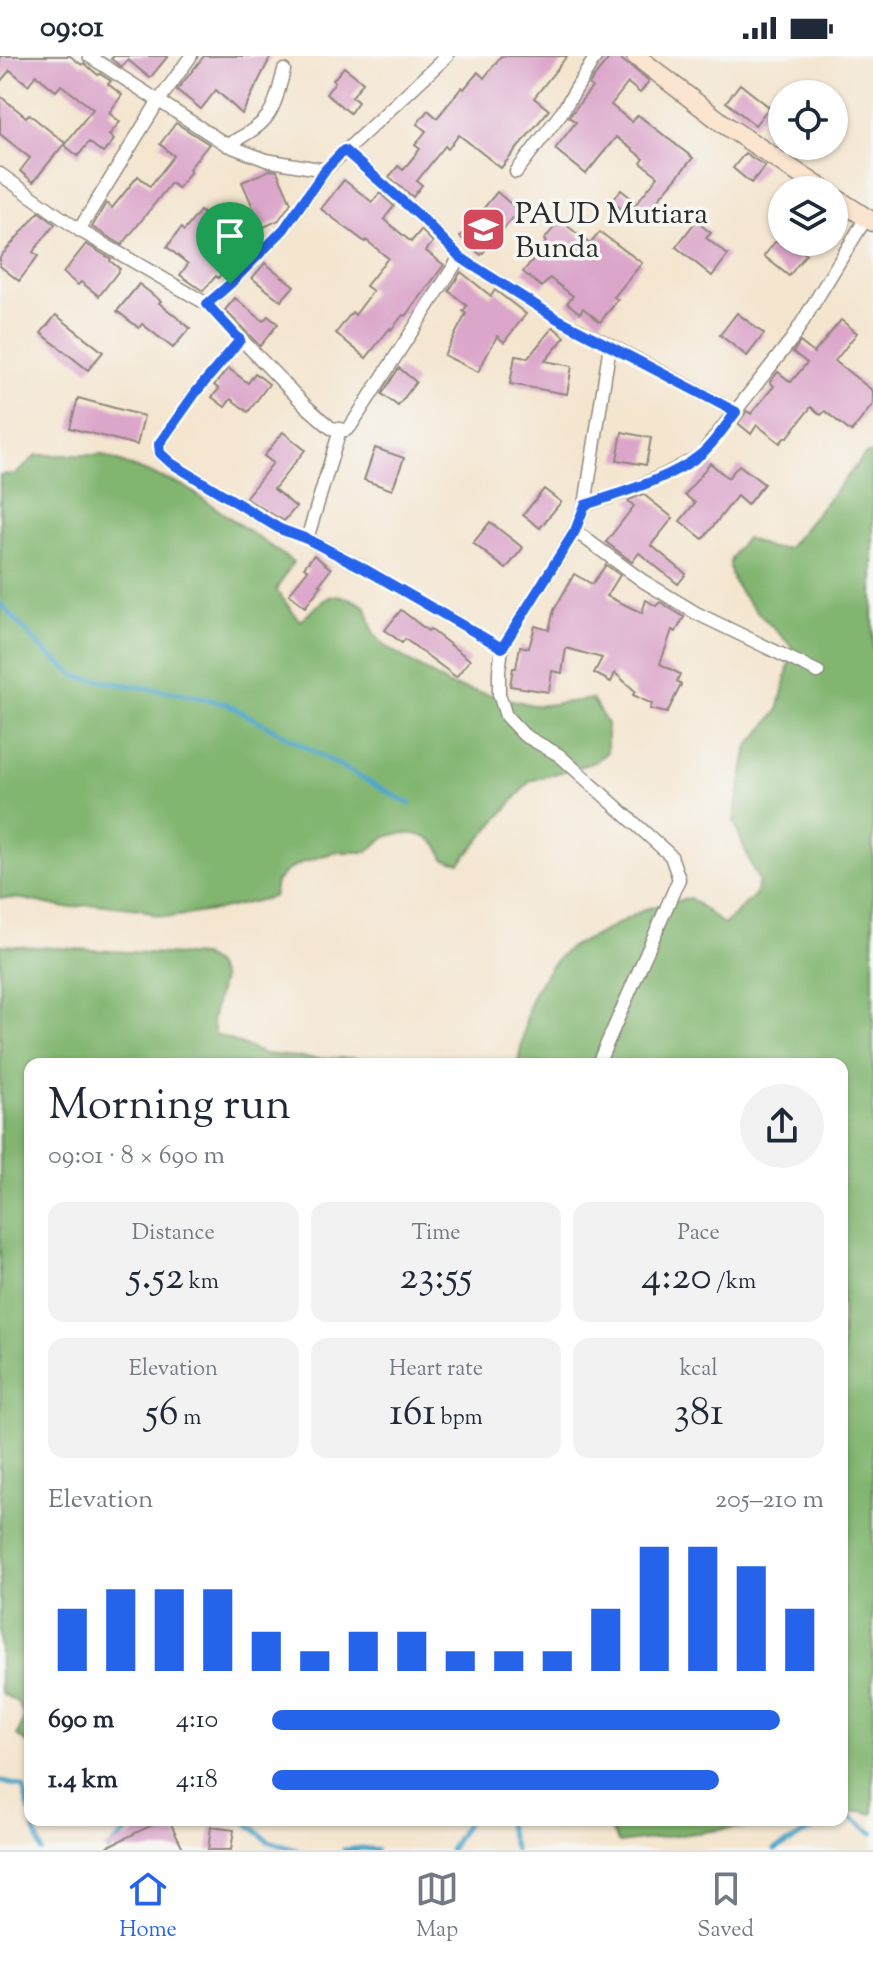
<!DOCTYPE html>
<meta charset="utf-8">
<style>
body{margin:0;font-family:"Sorts Mill Goudy",serif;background:#f2f2f3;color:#1f2937;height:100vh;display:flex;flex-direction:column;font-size:30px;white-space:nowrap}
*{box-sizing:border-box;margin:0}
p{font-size:26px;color:#747a83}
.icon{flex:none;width:44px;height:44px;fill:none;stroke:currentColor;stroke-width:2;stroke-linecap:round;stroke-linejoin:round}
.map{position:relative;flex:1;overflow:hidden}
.side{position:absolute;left:24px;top:1002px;width:824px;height:768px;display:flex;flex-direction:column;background:#fff;border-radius:16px;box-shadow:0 2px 6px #0004}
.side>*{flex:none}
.fabs{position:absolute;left:768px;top:24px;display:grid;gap:16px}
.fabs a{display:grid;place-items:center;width:80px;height:80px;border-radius:50%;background:#fff;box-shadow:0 2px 6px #0004;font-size:40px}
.pin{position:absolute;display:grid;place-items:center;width:68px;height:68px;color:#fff;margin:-82px -34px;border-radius:50% 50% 50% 0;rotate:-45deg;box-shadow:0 0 8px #0007}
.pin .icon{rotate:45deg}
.round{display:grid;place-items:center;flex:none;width:84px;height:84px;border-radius:42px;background:#f2f2f3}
.summary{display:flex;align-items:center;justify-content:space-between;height:136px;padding:0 24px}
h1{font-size:44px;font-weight:600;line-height:60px}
.figures{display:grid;grid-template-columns:repeat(3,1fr);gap:12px;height:136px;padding:8px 24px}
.figures div{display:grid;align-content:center;border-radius:16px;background:#f2f2f3;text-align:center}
.figures b{font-size:40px;font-weight:600}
.figures small{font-size:22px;font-weight:400}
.figures p{font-size:22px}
.chart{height:224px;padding:16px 24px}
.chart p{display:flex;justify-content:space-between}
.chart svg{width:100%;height:144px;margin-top:8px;stroke:#2563eb;stroke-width:6}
ul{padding:0 24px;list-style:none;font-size:26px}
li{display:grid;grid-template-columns:128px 96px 1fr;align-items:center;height:60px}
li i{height:20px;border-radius:10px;background:#2563eb}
.status{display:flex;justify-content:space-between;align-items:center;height:56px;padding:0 40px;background:#fff;direction:ltr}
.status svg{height:22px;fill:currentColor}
.tabs{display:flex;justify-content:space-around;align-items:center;height:112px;border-top:2px solid #e0e1e3;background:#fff;font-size:22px;color:#747a83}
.tabs a{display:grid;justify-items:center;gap:4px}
.tabs .on{color:#2563eb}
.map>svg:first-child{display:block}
</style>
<div class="status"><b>09:01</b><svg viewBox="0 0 49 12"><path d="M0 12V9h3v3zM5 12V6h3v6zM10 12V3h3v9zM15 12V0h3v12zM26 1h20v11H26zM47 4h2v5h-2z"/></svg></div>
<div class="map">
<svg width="873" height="1794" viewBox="0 0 873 1794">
<rect width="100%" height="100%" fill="#f6f6f2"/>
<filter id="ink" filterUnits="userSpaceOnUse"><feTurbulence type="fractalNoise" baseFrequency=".0125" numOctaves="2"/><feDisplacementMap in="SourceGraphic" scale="16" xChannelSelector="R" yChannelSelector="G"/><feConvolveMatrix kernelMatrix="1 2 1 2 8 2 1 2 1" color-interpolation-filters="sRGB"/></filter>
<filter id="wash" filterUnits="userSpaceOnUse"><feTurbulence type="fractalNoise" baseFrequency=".006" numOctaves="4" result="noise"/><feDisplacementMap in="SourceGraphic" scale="32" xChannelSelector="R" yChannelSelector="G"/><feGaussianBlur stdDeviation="1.8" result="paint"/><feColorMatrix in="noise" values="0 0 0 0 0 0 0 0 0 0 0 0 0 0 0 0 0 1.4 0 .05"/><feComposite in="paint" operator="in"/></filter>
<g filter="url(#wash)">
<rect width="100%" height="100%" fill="#f4e5cf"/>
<g fill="#81b570" stroke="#56704e" stroke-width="2">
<path d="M873 397V1758L861 1755 842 1758V1008H518L529 949 535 935 550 911 560 900 572 890 599 878 645 853 690 842 724 869 755 839 759 825 751 809 734 765 736 752 748 691 778 655 793 592C776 571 728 537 730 508 731 498 740 489 746 482L770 492H788L865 399Z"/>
<path d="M37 399H102L184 430 293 506 276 534 300 565C329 541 330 529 366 551L374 579 385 590 449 629 537 650 592 643 607 668V696L595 706 530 725 460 807 444 803C442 799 441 795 439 791 429 778 404 774 389 780 380 783 375 789 368 796H335L301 807 286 815 276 826 273 841 218 854 170 861 155 859 141 853 96 848 66 852 23 843 0 842V419L16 418Z"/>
<path d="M0 889 202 900 214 908 222 922 212 964 215 978 264 998 320 1003 350 1002 378 1005 383 1008H30V1689L17 1679 24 1662 18 1647 0 1636Z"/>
<path d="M604 1764H813L797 1767 726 1773 619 1787Z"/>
</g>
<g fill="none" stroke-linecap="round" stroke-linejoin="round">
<g stroke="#4ba5c9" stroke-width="5">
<path d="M0 547 45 596 78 621 184 638 227 648 410 748"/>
<path d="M0 1725 23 1731 30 1756"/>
<path d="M842 1758 844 1757 873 1777"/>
<path d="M32 1764 41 1794"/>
<path d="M244 1764 268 1785 296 1794"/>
<path d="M506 1764 515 1794"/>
<path d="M108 1794 139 1764"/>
<path d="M344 1794 362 1792 376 1794"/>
<path d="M450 1794 468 1764"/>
<path d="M774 1794 831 1764"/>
</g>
</g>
<g id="blocks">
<g fill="#dba6ca">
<path d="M0 0H70L82 9 84 7 98 19 100 18 111 25 108 28 122 39 109 57 120 66 109 79 114 84 103 97 89 86 78 100 64 89 93 53 61 29 56 35 36 19 28 29 10 14 0 26Z"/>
<path d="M114 0H168L150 22 128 4 122 11 111 3Z"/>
<path d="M204 0H271L242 58 216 34 201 53 177 34Z"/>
<path d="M501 0H567L534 42 549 54 501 112 459 79 448 93 445 90 417 125 422 129 413 141 389 121 398 110 403 114 420 93 415 89 426 75 417 68 428 54 437 62 462 31 464 33 478 16 484 22Z"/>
<path d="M611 0H617L649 25 640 37 628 27 611 49 632 66 638 59 693 102 643 161 632 153 658 120 641 107 644 103 616 81 586 118 555 93 576 66 569 61 592 31 589 29 593 22Z"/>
<path d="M344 11 363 26 352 41 358 46 350 57 326 38 335 26 333 24Z"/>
<path d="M740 28 769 51 755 69 726 46Z"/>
<path d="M0 40 26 61 29 58 65 87 33 126 20 115 30 102 0 78Z"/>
<path d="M176 67 209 88 189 113 191 115 178 132 171 127 122 189 92 171 106 147 112 152 138 120 150 130 174 100 160 88Z"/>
<path d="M745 97 765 110 751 127 733 112Z"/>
<path d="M270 114 277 115 291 147 279 164 262 172 242 126Z"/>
<path d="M344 124 372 146 380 137 394 150 384 163 411 186 421 174 433 186 426 195 444 209 406 260 403 259 391 274 390 272 366 302 336 277 352 256 355 259 373 235 366 230 388 202 366 184 365 186 321 153Z"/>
<path d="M621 134 635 145 626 157 612 145Z"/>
<path d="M497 136 519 155 481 199 460 181Z"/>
<path d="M200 155 245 191 231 208 230 207 218 222 216 220 203 235 180 219 188 208 167 191 181 172 184 175Z"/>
<path d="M39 156 55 168 33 196 38 200 19 225 0 210V201Z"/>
<path d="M560 164 590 188 600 176 642 207 614 241 618 244 600 266 583 252 580 257 567 247 573 240 550 222 542 231 523 216 546 186 544 184Z"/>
<path d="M696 165 711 177 706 182 728 199 712 220 676 191Z"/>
<path d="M775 186H791L806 198 789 220 764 200Z"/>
<path d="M86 188 111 203 110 205 120 213 99 240 81 226 78 229 63 217Z"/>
<path d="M265 207 294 230 281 245 252 222Z"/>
<path d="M461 216 491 240 495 234 526 258 504 286 497 280 478 316 444 299 466 258 463 255 467 250 449 235Z"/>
<path d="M139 228 161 245 159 247 190 272 173 292 142 268 139 272 117 255Z"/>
<path d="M235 242 263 265 268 260 278 268 260 290 225 254Z"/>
<path d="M737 257 764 278 747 300 720 279Z"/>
<path d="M56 259 103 296 88 314 41 277Z"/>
<path d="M841 264 857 277 835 305 873 335V348L851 376 825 355 821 359 811 351 787 382 785 381 780 387 757 369 751 378 738 367 747 355 751 358 774 330 770 326 778 316 791 326 807 307 793 296 800 286 814 297Z"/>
<path d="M553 271 565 281 545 305 572 310 567 338 510 328 515 300 528 302Z"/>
<path d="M228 312 248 327 255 317 269 328 248 356 231 343 225 351 212 341 219 333 214 329Z"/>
<path d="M399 312 416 326 398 350 382 338Z"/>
<path d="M78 342 144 360 137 389 70 372Z"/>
<path d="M283 376 305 394 274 433 296 451 284 465 245 442 273 407 264 400Z"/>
<path d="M622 376 651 382 646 409 617 404Z"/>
<path d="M375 392 404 402 392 434 364 424Z"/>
<path d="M710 407 728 422 739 409 764 428 747 449 737 440 703 483 680 465 695 447 685 439Z"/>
<path d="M544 433 561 446 540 472 523 459Z"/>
<path d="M643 438 673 462 651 489 686 518 678 528 639 497 632 506 606 486 634 450 628 445 629 444Z"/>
<path d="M490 466 523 492 506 513 473 487Z"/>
<path d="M314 499 331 513 319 529 321 530 305 551 289 538 308 514 304 511Z"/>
<path d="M606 509 620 519 607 540 642 557 646 544 656 550 660 546 684 561 676 576 672 574 660 608 680 618 677 625 681 629 667 657 650 653 652 648 633 639 635 635 615 617 611 626 594 617 602 602 566 592 562 617 552 615 549 636 510 630 513 612H516L520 590 529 592 535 570 549 574 554 554 574 518 592 528Z"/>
<path d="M401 554 428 575 430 573 470 604 456 621 405 583 402 587 385 574Z"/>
<path d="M162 1764H169L184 1794H101Z"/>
<path d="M211 1771 234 1774 231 1794H208Z"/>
</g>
</g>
</g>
<g filter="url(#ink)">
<use href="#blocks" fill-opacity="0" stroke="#90887d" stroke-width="2"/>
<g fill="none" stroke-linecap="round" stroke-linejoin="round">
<defs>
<g id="minor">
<path d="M89 0 227 89 266 104 325 114"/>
<path d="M227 89C270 66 272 61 284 14"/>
<path d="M344 94 423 163 460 201 472 209 556 262 610 289 736 356"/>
<path d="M516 116 562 56 596 0"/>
<path d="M0 118 79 174 207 248 306 350 331 372 346 374 350 371 460 201"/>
<path d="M79 174 158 46 191 0"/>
<path d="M207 248 230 228 284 173 325 114 447 0"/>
<path d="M240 284 196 336 159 388 160 397 171 407 280 473 307 483 363 512 502 592"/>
<path d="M585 449 610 289"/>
<path d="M575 475 643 525 696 557 818 616"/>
<path d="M307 483 340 374"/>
<path d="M598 1008 679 823 671 800 559 699 524 679 506 660 499 638V615L502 592 575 475 585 449 631 434 668 417 701 399 792 283 866 162"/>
</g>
<g id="secondary">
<path d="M636 0 725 69 824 134"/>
<path d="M834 141 873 166"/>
</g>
</defs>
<use href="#minor" stroke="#90887d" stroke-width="15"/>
<use href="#secondary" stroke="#90887d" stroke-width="21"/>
<use href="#minor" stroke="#fff" stroke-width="12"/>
<use href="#secondary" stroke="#fce5d0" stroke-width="18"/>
</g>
</g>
<g fill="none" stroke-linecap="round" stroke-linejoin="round" filter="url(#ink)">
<defs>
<path id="route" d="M344 94 423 163 460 201 472 209 556 262 736 356C726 369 713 389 700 399 672 422 620 437 585 449L575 475 502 592 363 512 307 483 280 473 171 407 160 397 159 388 196 336 240 284 207 248 230 228 284 173 325 114Z"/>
</defs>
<use href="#route" stroke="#fff" stroke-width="16"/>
<use href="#route" stroke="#2563eb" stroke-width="10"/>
</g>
<defs>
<symbol id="school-square" viewBox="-11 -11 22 22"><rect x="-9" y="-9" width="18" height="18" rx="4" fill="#d1495b" stroke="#f6f6f2"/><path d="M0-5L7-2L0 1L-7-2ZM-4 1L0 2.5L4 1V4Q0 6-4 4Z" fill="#fff"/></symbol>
</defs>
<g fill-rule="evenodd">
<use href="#school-square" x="458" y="148" width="51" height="51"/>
</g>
<g text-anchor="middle" stroke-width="7" stroke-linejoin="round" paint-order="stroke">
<g font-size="30" fill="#2b2b2b" stroke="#f6f6f2" text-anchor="start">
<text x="515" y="167">PAUD Mutiara<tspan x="515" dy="34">Bunda</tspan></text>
</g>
</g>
</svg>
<div class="fabs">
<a><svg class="icon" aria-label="locate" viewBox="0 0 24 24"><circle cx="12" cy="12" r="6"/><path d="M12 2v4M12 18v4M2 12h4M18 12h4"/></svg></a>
<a><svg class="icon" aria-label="layers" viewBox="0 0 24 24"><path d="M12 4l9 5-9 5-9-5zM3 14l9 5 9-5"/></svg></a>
</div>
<div class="pin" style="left:230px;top:228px;background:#1e9e55"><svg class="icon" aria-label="arrive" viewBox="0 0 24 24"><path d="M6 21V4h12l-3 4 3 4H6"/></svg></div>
<section class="side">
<div class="summary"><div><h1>Morning run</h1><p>09:01 · 8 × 690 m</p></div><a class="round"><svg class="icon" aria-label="share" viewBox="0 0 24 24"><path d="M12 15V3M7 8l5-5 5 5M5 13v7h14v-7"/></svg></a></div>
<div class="figures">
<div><p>Distance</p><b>5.52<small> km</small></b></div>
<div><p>Time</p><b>23:55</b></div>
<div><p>Pace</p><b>4:20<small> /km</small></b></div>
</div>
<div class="figures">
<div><p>Elevation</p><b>56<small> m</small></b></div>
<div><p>Heart rate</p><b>161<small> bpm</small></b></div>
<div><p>kcal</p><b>381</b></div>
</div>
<div class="chart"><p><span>Elevation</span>205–210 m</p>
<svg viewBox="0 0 160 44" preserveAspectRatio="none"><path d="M5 44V25M15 44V19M25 44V19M35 44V19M45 44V32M55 44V38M65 44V32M75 44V32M85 44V38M95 44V38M105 44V38M115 44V25M125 44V6M135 44V6M145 44V12M155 44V25"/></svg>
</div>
<ul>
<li><b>690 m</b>4:10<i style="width:92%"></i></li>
<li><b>1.4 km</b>4:18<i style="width:81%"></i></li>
</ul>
</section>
</div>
<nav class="tabs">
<a class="on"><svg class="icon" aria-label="home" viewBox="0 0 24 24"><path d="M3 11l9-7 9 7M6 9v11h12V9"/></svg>Home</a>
<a><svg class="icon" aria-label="map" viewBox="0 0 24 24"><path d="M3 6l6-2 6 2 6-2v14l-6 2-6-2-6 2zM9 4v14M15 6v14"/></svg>Map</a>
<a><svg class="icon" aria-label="saved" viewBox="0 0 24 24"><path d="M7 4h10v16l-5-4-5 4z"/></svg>Saved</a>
</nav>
